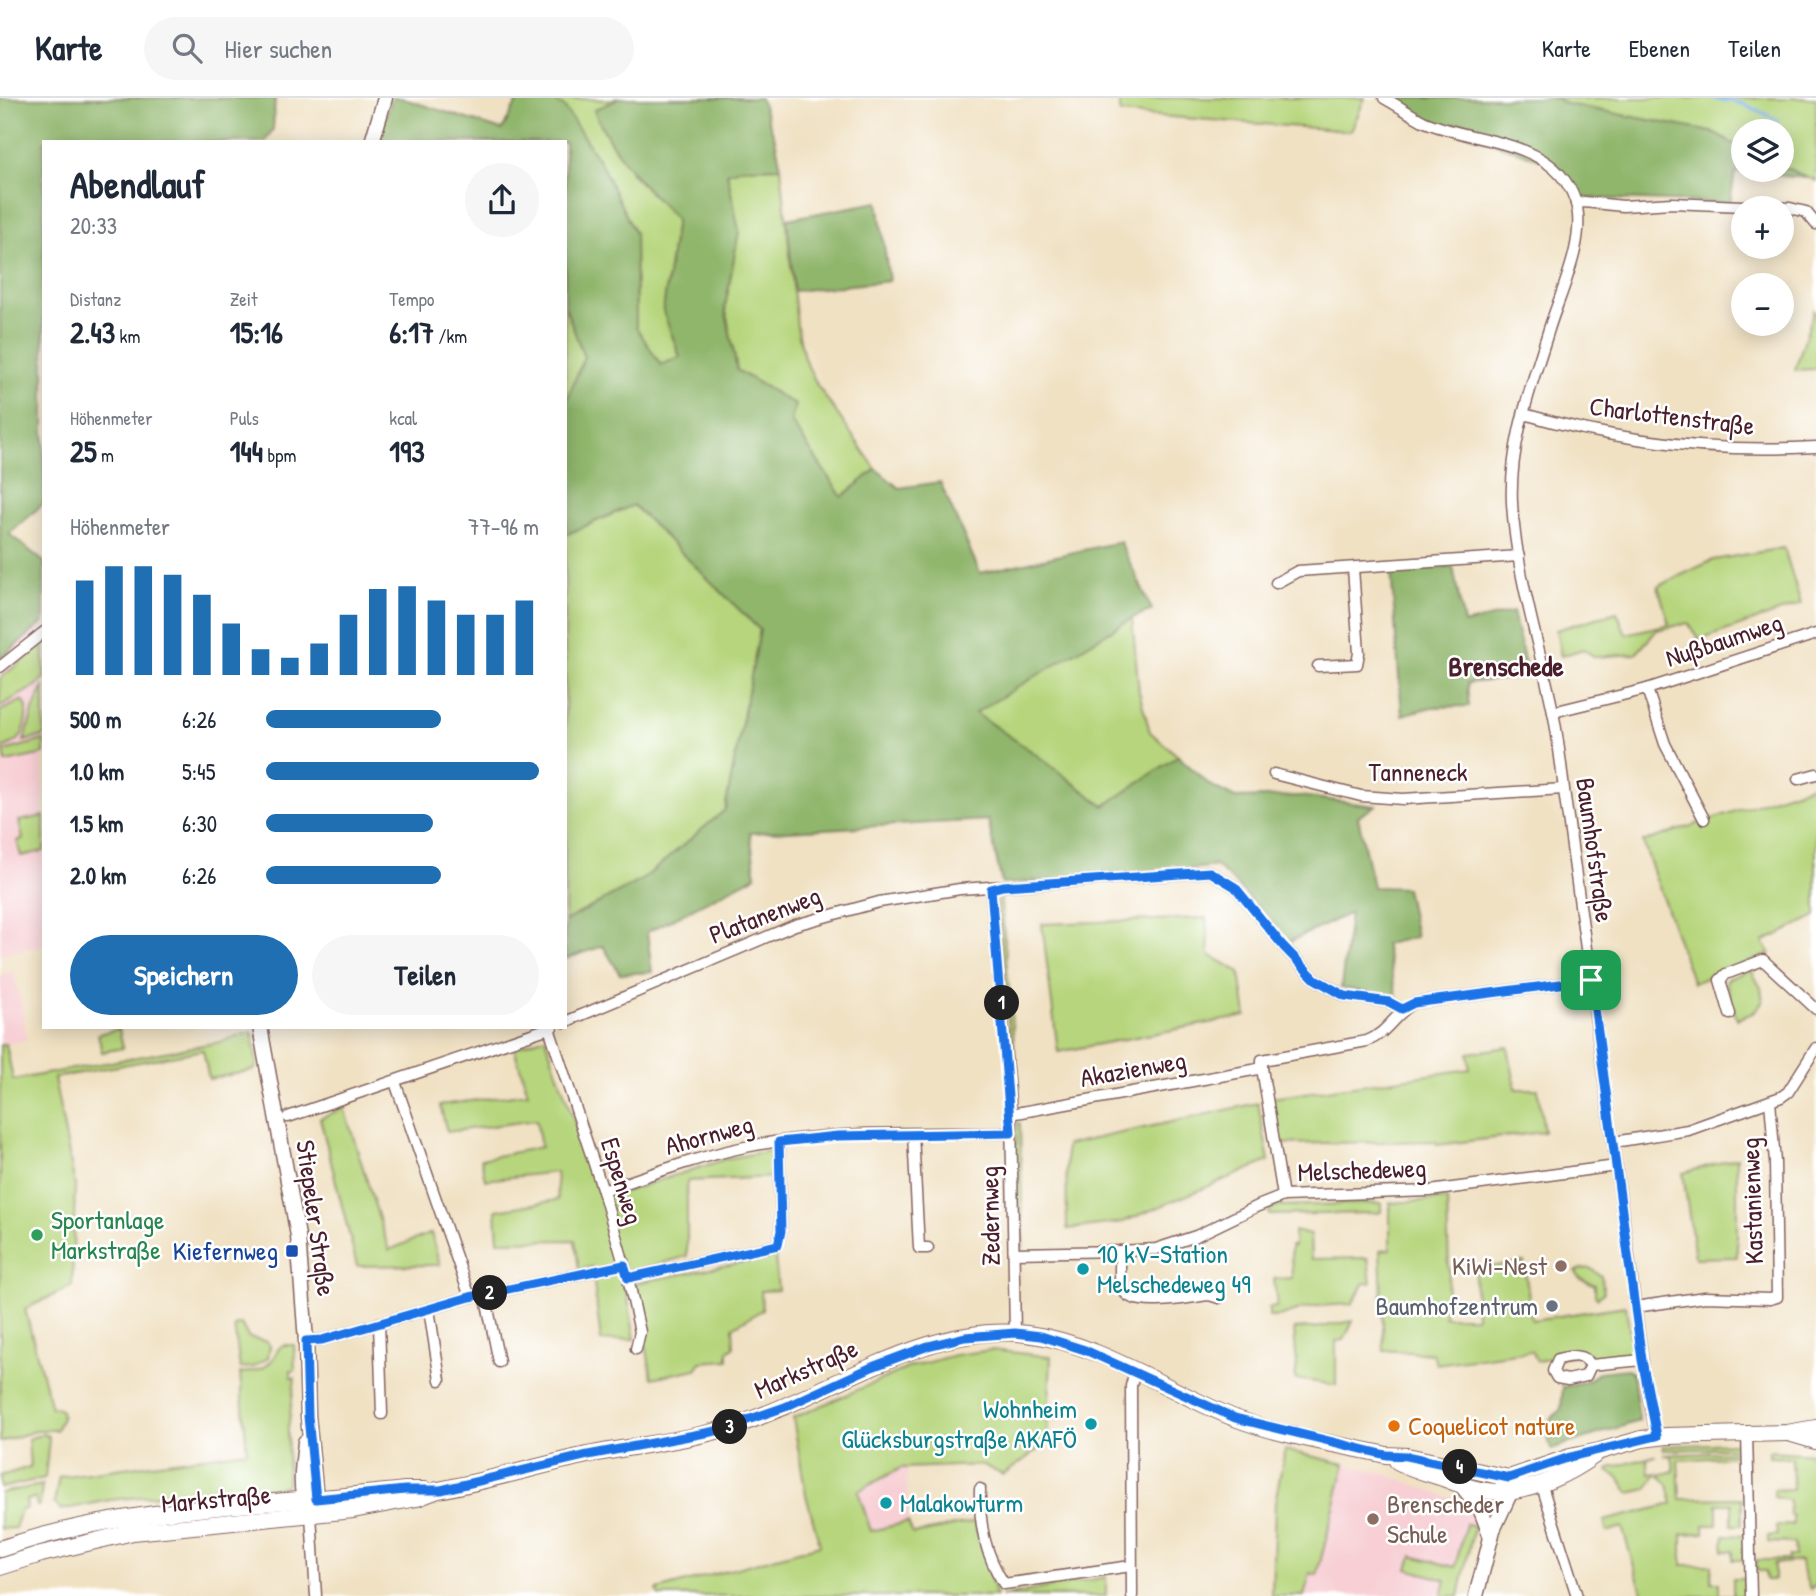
<!DOCTYPE html>
<html lang="de">
<meta charset="utf-8">
<style>
body{margin:0;font-family:"Patrick Hand",sans-serif;background:#f6f6f7;color:#1f2937;height:100vh;display:flex;flex-direction:column;font-size:26px;white-space:nowrap}
*{box-sizing:border-box;margin:0}
p{font-size:23px;color:#747a83}
.icon{flex:none;width:38px;height:38px;fill:none;stroke:currentColor;stroke-width:2;stroke-linecap:round;stroke-linejoin:round}
.map{position:relative;flex:1;overflow:hidden}
.panel{position:absolute;left:42px;top:42px;width:525px;height:889px;display:flex;flex-direction:column;background:#fff;border-radius:0px;box-shadow:0 4px 18px #0003}
.panel>*{flex:none}
.buttons{position:absolute;left:1731px;top:21px;display:grid;gap:14px}
.buttons a{display:grid;place-items:center;width:63px;height:63px;border-radius:50%;background:#fff;box-shadow:0 4px 18px #0003;font-size:35px}
.pin{position:absolute;display:grid;place-items:center;width:60px;height:60px;color:#fff;margin:-30px;border-radius:14px;box-shadow:0 4px 10px #0006}
.km{position:absolute;width:35px;height:35px;margin:-18px;border-radius:50%;background:#222;color:#fff;font-size:19px;line-height:35px;text-align:center}
.round{display:grid;place-items:center;flex:none;width:74px;height:74px;border-radius:37px;background:#f6f6f7}
.summary{display:flex;align-items:center;justify-content:space-between;height:119px;padding:0 28px}
h1{font-size:38px;font-weight:700;line-height:52px}
.figures{display:grid;grid-template-columns:repeat(3,1fr);gap:10px;height:119px;padding:7px 28px}
.figures div{display:grid;align-content:center}
.figures b{font-size:30px;font-weight:700}
.figures small{font-size:19px;font-weight:400}
.figures p{font-size:19px}
.chart{height:196px;padding:14px 28px}
.chart p{display:flex;justify-content:space-between}
.chart svg{width:100%;height:126px;margin-top:7px;stroke:#1f6fb2;stroke-width:6}
.button{display:flex;gap:14px;margin-top:auto;padding:14px 28px}
.button a{flex:1;height:80px;border-radius:42px;background:#1f6fb2;color:#fff;font-size:28px;font-weight:700;line-height:80px;text-align:center}
.button a+a{background:#f6f6f7;color:#1f2937}
ul{padding:0 28px;list-style:none;font-size:23px}
li{display:grid;grid-template-columns:112px 84px 1fr;align-items:center;height:52px}
li i{height:18px;border-radius:9px;background:#1f6fb2}
header{display:flex;align-items:center;gap:42px;box-sizing:border-box;height:98px;padding:0 35px;background:#fff;border-bottom:2px solid #e0e1e3}
header strong{font-size:33px}
nav{display:flex;gap:38px;margin-inline-start:auto;font-size:24px}
.search{width:490px;height:63px;background:#f6f6f7;display:flex;align-items:center;gap:18px;box-sizing:border-box;padding:0 24px;border-radius:38px;color:#747a83;font-size:26px}
.map>svg:first-child{display:block}
</style>
<header>
<strong>Karte</strong>
<div class="search"><svg class="icon" aria-label="search" viewBox="0 0 24 24"><circle cx="10" cy="10" r="6"/><path d="M15 15l6 6"/></svg>Hier suchen</div>
<nav><a>Karte</a><a>Ebenen</a><a>Teilen</a></nav>
</header>
<div class="map">
<svg width="1816" height="1498" viewBox="0 0 1816 1498">
<rect width="100%" height="100%" fill="#fff"/>
<filter id="ink" filterUnits="userSpaceOnUse"><feTurbulence type="fractalNoise" baseFrequency=".0143" numOctaves="2"/><feDisplacementMap in="SourceGraphic" scale="14" xChannelSelector="R" yChannelSelector="G"/><feConvolveMatrix kernelMatrix="1 2 1 2 8 2 1 2 1" color-interpolation-filters="sRGB"/></filter>
<filter id="wash" filterUnits="userSpaceOnUse"><feTurbulence type="fractalNoise" baseFrequency=".00686" numOctaves="4" result="noise"/><feDisplacementMap in="SourceGraphic" scale="28" xChannelSelector="R" yChannelSelector="G"/><feGaussianBlur stdDeviation="1.57" result="paint"/><feColorMatrix in="noise" values="0 0 0 0 0 0 0 0 0 0 0 0 0 0 0 0 0 1.4 0 .05"/><feComposite in="paint" operator="in"/></filter>
<g filter="url(#wash)">
<rect width="100%" height="100%" fill="#f0e1c3"/>
<g fill="#f7cfd4">
<path d="M42 525 44 847 0 856V561Z"/>
<path d="M14 874 28 942 0 947V877Z"/>
<path d="M1285 1352 1386 1376 1463 1405 1470 1414 1474 1428 1459 1498H1272L1275 1404Z"/>
<path d="M901 1370H907L908 1424 820 1447 806 1397 858 1393Z"/>
</g>
<g fill="#b6d57c" stroke="#807a54" stroke-width="2">
<path d="M551 0 617 2 631 75 676 121 663 213 680 259 660 267 636 229 635 136 600 64 564 9Z"/>
<path d="M1120 0H1365L1351 33 1120 15Z"/>
<path d="M1553 0H1816V83L1782 68V33H1743V51L1711 34 1566 6Z"/>
<path d="M781 69 797 228 804 260 817 287 876 371 842 400 791 323 795 307 737 272 725 209 739 133 727 75 743 70Z"/>
<path d="M565 208 584 259 565 307Z"/>
<path d="M1814 212 1816 213V271L1795 272Z"/>
<path d="M633 407 760 532 725 712 642 782 565 823V437Z"/>
<path d="M1784 450 1801 506 1700 542 1688 525 1657 532 1636 556 1595 559 1583 551 1561 558 1556 532 1617 514 1626 536 1669 526 1658 488 1713 462Z"/>
<path d="M1132 520 1139 594 1150 634 1178 658 1104 709 1034 655 974 614Z"/>
<path d="M44 546V580L36 588 0 608V580Z"/>
<path d="M44 588V638L24 643 34 610Z"/>
<path d="M23 602 27 609C25 633 25 644 0 650V613Z"/>
<path d="M44 642V656L6 664 4 653Z"/>
<path d="M1816 686V818L1763 844 1770 856 1693 885 1643 744Z"/>
<path d="M44 718V753L21 758 17 743 23 741 19 723Z"/>
<path d="M1000 792 1019 1002H1015L997 799Z"/>
<path d="M1206 820 1209 857 1240 874 1246 918 1058 954 1042 826Z"/>
<path d="M1751 872 1761 890 1763 903 1753 915 1737 921 1726 885 1727 881Z"/>
<path d="M119 931 123 950 102 954 98 936Z"/>
<path d="M252 934 257 967 254 972 209 981 203 952 54 980 75 1087 72 1188 25 1211 51 1310 56 1309 61 1313 62 1320 56 1332H39L0 1344V947L6 946 13 982 219 944Z"/>
<path d="M545 939 601 1101 726 1061 768 1053 774 1057V1079L687 1083V1158L633 1174 624 1179 635 1241 601 1243 592 1169 579 1172 575 1142 498 1143 496 1112 558 1102 556 1074 485 1082 481 1061 541 1049 536 1022 447 1034 440 1007 528 995 514 950Z"/>
<path d="M1508 949 1516 991H1538L1544 1034 1437 1047 1435 1043 1279 1046 1271 1000 1470 971 1468 955Z"/>
<path d="M1258 1005 1269 1063 1123 1124 1067 1131 1066 1047Z"/>
<path d="M344 1010 389 1152 431 1135 440 1167 357 1168 320 1020Z"/>
<path d="M1016 1025H1020L1023 1149 1018 1141Z"/>
<path d="M1737 1060V1159L1695 1160 1683 1075Z"/>
<path d="M1447 1101 1449 1176 1444 1219H1476L1475 1171 1524 1164 1532 1222 1626 1208 1633 1259 1596 1262 1588 1255 1537 1263 1531 1253 1436 1266 1433 1256 1384 1252 1380 1152 1390 1151V1105Z"/>
<path d="M1381 1105V1114L1376 1115 1269 1117V1111L1280 1108Z"/>
<path d="M1294 1133 1310 1137 1311 1161 1368 1160 1371 1185H1364L1352 1206C1334 1207 1313 1207 1296 1213 1284 1217 1284 1219 1269 1219V1210L1277 1209 1274 1181 1292 1180 1291 1148H1294Z"/>
<path d="M775 1158 778 1192 761 1193 762 1212 733 1229 734 1249 728 1253V1262L701 1264 696 1271 652 1280 635 1185Z"/>
<path d="M1590 1170 1601 1178 1604 1194 1598 1200 1595 1198V1187L1579 1180 1576 1174 1581 1171Z"/>
<path d="M1353 1223 1344 1242 1336 1243V1287L1295 1281 1297 1267 1294 1231 1315 1230Z"/>
<path d="M241 1226 248 1239 267 1244 270 1248 268 1260 253 1269 240 1270 234 1228Z"/>
<path d="M283 1247H294L295 1273H291V1280H295L288 1331 287 1387 270 1391 198 1397 168 1396 110 1402 61 1412 54 1405 59 1379 247 1353 240 1275C253 1274 265 1272 273 1261 277 1254 276 1251 283 1247Z"/>
<path d="M992 1252 1051 1259 1047 1345 1003 1377 983 1367 901 1370 858 1393 871 1433 908 1424 913 1436 974 1424 996 1498H659L657 1492 820 1447 806 1397 793 1320 910 1269 955 1257Z"/>
<path d="M43 1336 48 1338 49 1341 45 1380 0 1390V1378L30 1369 28 1341Z"/>
<path d="M1734 1345 1738 1346 1741 1350 1664 1352 1663 1348Z"/>
<path d="M1285 1352 1345 1366 1317 1477 1310 1475 1304 1498H1272L1275 1404Z"/>
<path d="M1769 1353 1816 1356V1488L1810 1491 1801 1470 1800 1463 1774 1466V1482H1766L1765 1473H1757L1756 1462H1788V1458H1795L1794 1445 1768 1444V1438L1777 1437 1776 1428 1793 1427V1418L1790 1417 1789 1402 1774 1399V1392L1793 1391 1792 1360 1769 1359Z"/>
<path d="M1740 1354 1742 1358 1678 1362 1680 1401 1742 1400V1427H1732V1406H1717V1427H1704V1435L1682 1436V1467H1712V1484H1719V1497H1733V1480H1744V1498H1643L1622 1429 1607 1434 1604 1423 1673 1406 1668 1387 1659 1377 1674 1373 1672 1358 1664 1357Z"/>
<path d="M1656 1358 1647 1360 1649 1376 1657 1375 1647 1391 1629 1395 1620 1381 1608 1373 1609 1370Z"/>
<path d="M42 1387 40 1407 37 1408 35 1400 26 1402 27 1410 21 1412 15 1430 0 1431V1395Z"/>
<path d="M1466 1426 1474 1428 1459 1498H1442L1446 1482 1408 1471 1412 1458 1455 1469Z"/>
<path d="M1724 1437 1744 1438V1462H1733V1453H1723Z"/>
<path d="M1106 1479V1498H1001Z"/>
</g>
<g fill="#90b66c" stroke="#6d6a4c" stroke-width="2">
<path d="M0 0H275L273 31 265 44H44V405L9 436 44 464V524L0 561Z"/>
<path d="M392 0H401L502 32 517 4 508 0H551L564 9 600 64 635 136 636 229 661 267 680 259 663 213 676 121C643 88 612 56 594 12L616 2 615 0H760L775 41 781 69 743 70 727 75 739 133 725 209 737 272 795 307 791 324 842 399 876 371 899 390 940 384 980 475 1120 444 1152 512 1132 520 975 615 1034 655 1104 708 1178 658 1210 687 1235 700 1299 698 1375 708 1358 719 1373 789 1406 790 1416 839 1385 846 1397 900 1341 890 1350 815 1289 844C1265 819 1243 790 1216 768L1151 776 1002 786 988 722 750 735 756 778 647 834 652 874 620 876 603 848 565 861V823L642 782 725 712 760 532 633 407 565 437V307L584 259 565 208V44H378Z"/>
<path d="M1401 0H1553L1566 6 1711 34 1743 51V72H1782V68L1808 80 1735 74 1730 105 1582 100 1555 66 1428 22 1399 5Z"/>
<path d="M878 104 889 183 794 193 787 121Z"/>
<path d="M1453 469 1464 526 1513 514 1528 579 1467 585 1469 608 1432 609 1402 617 1391 472Z"/>
<path d="M1628 1271 1633 1276 1639 1323 1551 1351 1545 1327 1561 1311 1563 1289 1590 1282 1599 1274Z"/>
</g>
<g fill="none" stroke-linecap="round" stroke-linejoin="round">
<path stroke="#78b0e8" stroke-width="3.5" d="M1712 0 1744 6 1778 22"/>
</g>
</g>
<g filter="url(#ink)">
<g fill="none" stroke-linecap="round" stroke-linejoin="round">
<defs>
<g id="minor">
<path d="M1384 0C1397 7 1410 16 1423 23 1473 46 1553 39 1575 102 1588 140 1560 195 1549 231 1532 287 1509 345 1512 405 1516 474 1538 542 1552 609 1560 646 1562 683 1568 720 1587 860 1607 1000 1626 1140 1636 1206 1641 1273 1657 1338"/>
<path d="M1576 106 1584 104 1623 108 1672 105 1790 110 1806 114 1816 126"/>
<path d="M1524 316C1620 344 1717 355 1816 349"/>
<path d="M1276 485 1298 473 1519 458"/>
<path d="M1318 568 1357 566 1359 555 1353 470"/>
<path d="M0 569 44 534"/>
<path d="M1647 591 1665 646 1704 721"/>
<path d="M1553 614 1647 591 1816 536"/>
<path d="M1274 676 1361 698 1403 701 1563 691"/>
<path d="M1798 681 1816 676"/>
<path d="M991 791 1011 1016 1015 1235"/>
<path d="M1730 916 1720 882 1726 876 1763 862 1816 911"/>
<path d="M565 924 795 827 879 804 960 791 1210 774 1235 789 1283 848 1315 881 1345 898 1389 904 1402 911"/>
<path d="M549 930 603 1093 628 1180 640 1234 636 1251"/>
<path d="M1262 970 1283 1098"/>
<path d="M395 984 470 1199"/>
<path d="M1011 1016 1253 972 1262 970V962L1367 943C1388 935 1395 915 1414 905L1591 882"/>
<path d="M288 1019 552 929"/>
<path d="M913 1036 919 1150H928"/>
<path d="M1614 1044 1688 1032 1781 999 1788 994 1816 950"/>
<path d="M603 1093C649 1077 697 1059 745 1049 832 1031 923 1036 1011 1035"/>
<path d="M1120 1153C1121 1165 1118 1182 1123 1192 1133 1212 1190 1199 1209 1197L1219 1200"/>
<path d="M1014 1155 1120 1153 1156 1151 1196 1138 1258 1108 1283 1098 1430 1093 1616 1068"/>
<path d="M628 1180 778 1147 781 1133 779 1044"/>
<path d="M485 1196 499 1264"/>
<path d="M1635 1209 1705 1199 1770 1201 1777 1199 1775 1064 1770 1003"/>
<path d="M429 1211 440 1282"/>
<path d="M379 1225 382 1316"/>
<path d="M306 1243 322 1242 470 1199 624 1167"/>
<path d="M1591 1267 1586 1278 1568 1282 1557 1280 1553 1273 1558 1261C1571 1258 1583 1255 1591 1267L1642 1262"/>
<path d="M1747 1335 1751 1498"/>
<path d="M1541 1385 1577 1498"/>
<path d="M980 1391C979 1427 985 1456 1004 1486L1131 1468"/>
<path d="M311 1417 316 1498"/>
<path d="M1132 1498 1131 1288 1135 1273"/>
</g>
<g id="tertiary">
<path d="M372 44 385 0"/>
<path d="M260 929 298 1138 306 1243 308 1318 316 1401 313 1409"/>
<path d="M305 1344C303 1364 298 1391 307 1410"/>
<path d="M1461 1387 1480 1410 1491 1439"/>
<path d="M1476 1498 1493 1432 1511 1393"/>
</g>
<g id="secondary">
<path d="M1789 1335 1816 1343"/>
<path d="M1397 1363C1411 1371 1427 1375 1443 1380 1461 1387 1480 1394 1500 1394 1533 1394 1570 1375 1595 1357"/>
<path d="M0 1451C129 1406 270 1408 405 1392H425"/>
<path d="M0 1469 41 1456 133 1434 353 1412 417 1400 438 1392C488 1383 537 1368 587 1357 637 1347 689 1343 737 1327 829 1297 927 1223 1027 1236 1100 1245 1165 1292 1232 1319 1281 1338 1336 1346 1386 1357L1407 1358 1509 1380 1570 1359 1600 1353 1642 1341 1667 1338 1787 1335 1816 1330"/>
</g>
</defs>
<use href="#minor" stroke="#846360" stroke-width="13"/>
<use href="#tertiary" stroke="#846360" stroke-width="17"/>
<use href="#secondary" stroke="#846360" stroke-width="18"/>
<use href="#minor" stroke="#fff" stroke-width="10"/>
<use href="#tertiary" stroke="#fff" stroke-width="14"/>
<use href="#secondary" stroke="#fff" stroke-width="16"/>
</g>
</g>
<g fill="none" stroke-linecap="round" stroke-linejoin="round" filter="url(#ink)">
<defs>
<path id="route" d="M1210 774 1235 789 1283 848 1315 881 1345 898 1389 904 1402 911 1414 905 1591 882 1642 1262 1657 1338 1570 1359 1509 1380 1406 1358 1386 1357 1235 1320 1085 1252 1041 1238 1015 1235 965 1239 928 1248 872 1269 785 1309 716 1333 588 1357 441 1392H405L316 1401 308 1318 306 1243 322 1242 470 1199 624 1167 628 1180 778 1147 781 1133 779 1044 838 1038 1011 1035 991 791 1003 788Z"/>
</defs>
<use href="#route" stroke="#fff" stroke-width="14"/>
<use href="#route" stroke="#1a73e8" stroke-width="9"/>
</g>
<circle fill="#2e9e5b" stroke="#fff" stroke-width="2.5" cx="37" cy="1137" r="7"/>
<rect fill="#1a4fb4" stroke="#fff" stroke-width="2.5" x="285" y="1146" width="14" height="14" rx="3.5"/>
<g fill="#8d6e63" stroke="#fff" stroke-width="2.5">
<circle cx="1561" cy="1168" r="7"/>
<circle cx="1373" cy="1421" r="7"/>
</g>
<g fill="#0f9aa8" stroke="#fff" stroke-width="2.5">
<circle cx="1083" cy="1171" r="7"/>
<circle cx="1091" cy="1326" r="7"/>
<circle cx="886" cy="1405" r="7"/>
</g>
<circle fill="#6b7280" stroke="#fff" stroke-width="2.5" cx="1552" cy="1208" r="7"/>
<circle fill="#e8710a" stroke="#fff" stroke-width="2.5" cx="1394" cy="1328" r="7"/>
<g text-anchor="middle" stroke-width="5" stroke-linejoin="round" paint-order="stroke">
<g font-size="26" fill="#4a1f2b" stroke="#fff">
<text transform="translate(1672 318) rotate(7)" y="9">Charlottenstraße</text>
<text transform="translate(1724 542) rotate(-18)" y="9">Nußbaumweg</text>
<text x="1418" y="683">Tanneneck</text>
<text transform="translate(1595 752) rotate(82)" y="9">Baumhofstraße</text>
<text transform="translate(765 817) rotate(-21)" y="9">Platanenweg</text>
<text transform="translate(1133 971) rotate(-10)" y="9">Akazienweg</text>
<text transform="translate(709 1037) rotate(-15)" y="9">Ahornweg</text>
<text transform="translate(1362 1072) rotate(-2)" y="9">Melschedeweg</text>
<text transform="translate(622 1083) rotate(73)" y="9">Espenweg</text>
<text transform="translate(1752 1103) rotate(-92)" y="9">Kastanienweg</text>
<text transform="translate(990 1118) rotate(-91)" y="9">Zedernweg</text>
<text transform="translate(316 1120) rotate(82)" y="9">Stiepeler Straße</text>
<text transform="translate(806 1271) rotate(-24)" y="9">Markstraße</text>
<text transform="translate(216 1401) rotate(-5)" y="9">Markstraße</text>
</g>
<g font-size="26" fill="#27864d" stroke="#fff" text-anchor="start">
<text x="51" y="1131">Sportanlage<tspan x="51" dy="30">Markstraße</tspan></text>
</g>
<g font-size="26" fill="#164399" stroke="#fff" text-anchor="end">
<text x="278" y="1162">Kiefernweg</text>
</g>
<g font-size="26" fill="#0d838f" stroke="#fff" text-anchor="start">
<text x="1097" y="1165">10 kV-Station<tspan x="1097" dy="30">Melschedeweg 49</tspan></text>
<text x="1077" y="1320" text-anchor="end">Wohnheim<tspan x="1077" dy="30">Glücksburgstraße AKAFÖ</tspan></text>
<text x="900" y="1414">Malakowturm</text>
</g>
<g font-size="26" fill="#785e54" stroke="#fff" text-anchor="end">
<text x="1547" y="1177">KiWi-Nest</text>
<text x="1387" y="1415" text-anchor="start">Brenscheder<tspan x="1387" dy="30">Schule</tspan></text>
</g>
<g font-size="26" fill="#5b616d" stroke="#fff" text-anchor="end">
<text x="1538" y="1217">Baumhofzentrum</text>
</g>
<g font-size="26" fill="#c56008" stroke="#fff" text-anchor="start">
<text x="1408" y="1337">Coquelicot nature</text>
</g>
<g font-size="28" font-weight="bold" fill="#4a1f2b" stroke="#fff">
<text x="1506" y="578">Brenschede</text>
</g>
</g>
</svg>
<div class="buttons">
<a><svg class="icon" aria-label="layers" viewBox="0 0 24 24"><path d="M12 4l9 5-9 5-9-5zM3 14l9 5 9-5"/></svg></a>
<a>+</a>
<a>−</a>
</div>
<div class="pin" style="left:1591px;top:882px;background:#1e9e55"><svg class="icon" aria-label="arrive" viewBox="0 0 24 24"><path d="M6 21V4h12l-3 4 3 4H6"/></svg></div>
<b class="km" style="left:1002px;top:905px">1</b>
<b class="km" style="left:490px;top:1195px">2</b>
<b class="km" style="left:730px;top:1329px">3</b>
<b class="km" style="left:1460px;top:1369px">4</b>
<section class="panel">
<div class="summary"><div><h1>Abendlauf</h1><p>20:33</p></div><a class="round"><svg class="icon" aria-label="share" viewBox="0 0 24 24"><path d="M12 15V3M7 8l5-5 5 5M5 13v7h14v-7"/></svg></a></div>
<div class="figures">
<div><p>Distanz</p><b>2.43<small> km</small></b></div>
<div><p>Zeit</p><b>15:16</b></div>
<div><p>Tempo</p><b>6:17<small> /km</small></b></div>
</div>
<div class="figures">
<div><p>Höhenmeter</p><b>25<small> m</small></b></div>
<div><p>Puls</p><b>144<small> bpm</small></b></div>
<div><p>kcal</p><b>193</b></div>
</div>
<div class="chart"><p><span>Höhenmeter</span>77–96 m</p>
<svg viewBox="0 0 160 44" preserveAspectRatio="none"><path d="M5 44V11M15 44V6M25 44V6M35 44V9M45 44V16M55 44V26M65 44V35M75 44V38M85 44V33M95 44V23M105 44V14M115 44V13M125 44V18M135 44V23M145 44V23M155 44V18"/></svg>
</div>
<ul>
<li><b>500 m</b>6:26<i style="width:64%"></i></li>
<li><b>1.0 km</b>5:45<i style="width:100%"></i></li>
<li><b>1.5 km</b>6:30<i style="width:61%"></i></li>
<li><b>2.0 km</b>6:26<i style="width:64%"></i></li>
</ul>
<div class="button"><a>Speichern</a><a>Teilen</a></div>
</section>
</div>
